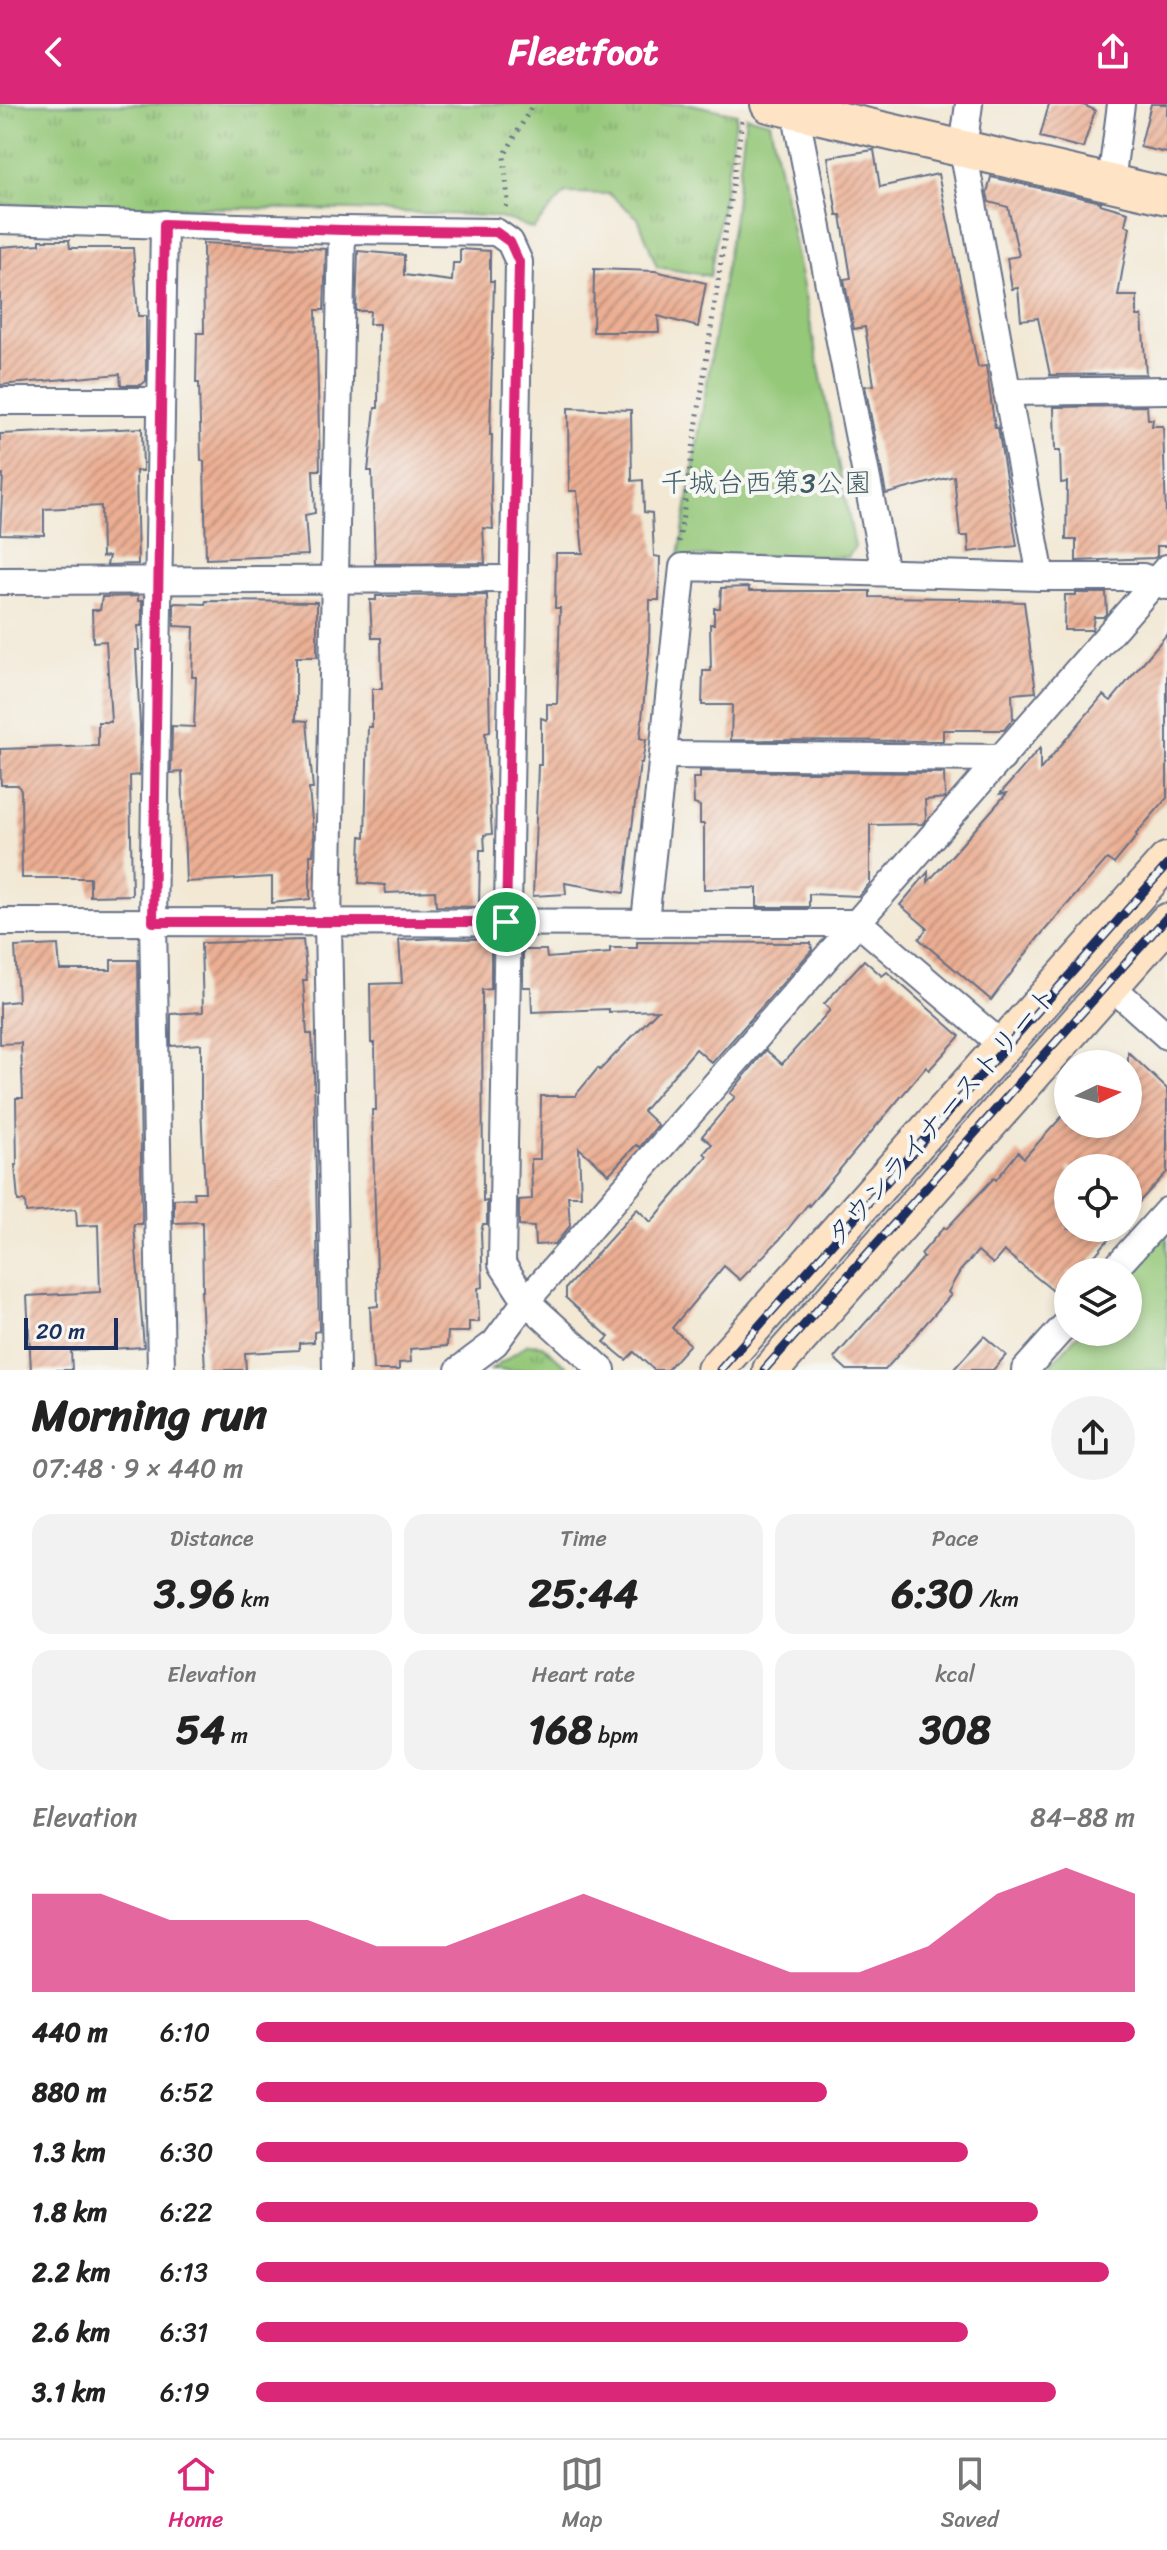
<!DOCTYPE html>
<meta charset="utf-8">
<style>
body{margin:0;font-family:Sriracha,"Klee One",sans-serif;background:#f2f2f2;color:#222;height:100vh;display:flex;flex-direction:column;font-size:30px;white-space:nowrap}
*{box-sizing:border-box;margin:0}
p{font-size:26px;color:#767676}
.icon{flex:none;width:44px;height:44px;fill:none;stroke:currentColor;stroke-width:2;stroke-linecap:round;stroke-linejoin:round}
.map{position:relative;height:1266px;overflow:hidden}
.side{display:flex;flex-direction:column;background:#fff;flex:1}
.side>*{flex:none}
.needle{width:52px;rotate:85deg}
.fabs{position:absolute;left:1054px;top:946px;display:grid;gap:16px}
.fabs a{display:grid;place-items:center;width:88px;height:88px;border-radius:50%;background:#fff;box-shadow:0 4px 12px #0003;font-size:40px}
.scale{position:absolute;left:24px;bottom:20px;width:94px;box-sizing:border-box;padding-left:8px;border:4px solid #1b2f5e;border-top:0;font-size:22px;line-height:28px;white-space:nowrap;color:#1b2f5e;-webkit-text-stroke:6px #f6f6f2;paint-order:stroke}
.pin{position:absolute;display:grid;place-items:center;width:68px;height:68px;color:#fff;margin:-34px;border:4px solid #fff;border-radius:50%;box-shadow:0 2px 8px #0007}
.round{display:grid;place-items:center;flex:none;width:84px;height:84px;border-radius:42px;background:#f2f2f2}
.headline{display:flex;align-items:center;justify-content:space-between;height:136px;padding:0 32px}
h1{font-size:44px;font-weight:800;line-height:60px}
.figures{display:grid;grid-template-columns:repeat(3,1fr);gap:12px;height:136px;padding:8px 32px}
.figures div{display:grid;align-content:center;border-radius:20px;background:#f2f2f2;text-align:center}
.figures b{font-size:40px;font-weight:800}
.figures small{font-size:22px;font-weight:400}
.figures p{font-size:22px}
.chart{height:224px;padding:16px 32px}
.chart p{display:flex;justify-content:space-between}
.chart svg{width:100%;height:144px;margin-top:8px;fill:#db2777;opacity:.7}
ul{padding:0 32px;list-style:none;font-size:26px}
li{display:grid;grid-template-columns:128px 96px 1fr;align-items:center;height:60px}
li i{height:20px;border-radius:10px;background:#db2777}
header{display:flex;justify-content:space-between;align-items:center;height:104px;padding:0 32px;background:#db2777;color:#fff;font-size:36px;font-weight:800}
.tab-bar{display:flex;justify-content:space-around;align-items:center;height:112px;border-top:2px solid #e0e0e0;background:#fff;font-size:22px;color:#767676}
.tab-bar a{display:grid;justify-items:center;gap:4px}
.tab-bar .current{color:#db2777}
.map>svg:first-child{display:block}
</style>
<header><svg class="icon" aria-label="back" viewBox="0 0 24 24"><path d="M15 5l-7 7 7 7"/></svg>Fleetfoot<svg class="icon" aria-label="share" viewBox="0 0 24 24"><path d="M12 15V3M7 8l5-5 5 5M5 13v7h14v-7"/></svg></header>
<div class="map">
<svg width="1167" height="1266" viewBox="0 0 1167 1266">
<defs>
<pattern id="grass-tufts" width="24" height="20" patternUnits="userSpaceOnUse" patternTransform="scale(2)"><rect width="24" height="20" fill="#95c879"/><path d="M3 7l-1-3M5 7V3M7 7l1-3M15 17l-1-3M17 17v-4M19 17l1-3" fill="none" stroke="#79a366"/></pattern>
<pattern id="building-hatch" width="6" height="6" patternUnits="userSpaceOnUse" patternTransform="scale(2)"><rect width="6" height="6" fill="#ecaf93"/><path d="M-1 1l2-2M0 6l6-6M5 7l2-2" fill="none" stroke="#be8f7b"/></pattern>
</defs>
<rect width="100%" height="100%" fill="#f6f6f2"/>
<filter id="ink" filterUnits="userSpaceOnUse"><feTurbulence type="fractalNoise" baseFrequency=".0125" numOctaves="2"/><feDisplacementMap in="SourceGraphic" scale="16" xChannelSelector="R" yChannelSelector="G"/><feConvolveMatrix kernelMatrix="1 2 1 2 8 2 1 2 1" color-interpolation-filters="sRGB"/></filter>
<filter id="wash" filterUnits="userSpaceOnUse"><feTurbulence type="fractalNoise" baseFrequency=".006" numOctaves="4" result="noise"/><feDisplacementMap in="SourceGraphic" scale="32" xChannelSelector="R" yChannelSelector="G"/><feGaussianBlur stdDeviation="1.8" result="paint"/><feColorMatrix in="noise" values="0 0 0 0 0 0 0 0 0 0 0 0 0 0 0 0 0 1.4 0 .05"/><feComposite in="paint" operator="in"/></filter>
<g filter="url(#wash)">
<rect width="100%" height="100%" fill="#f2e8d4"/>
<g fill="url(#grass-tufts)" stroke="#587c6c" stroke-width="2">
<path d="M0 0H691L737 10 710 172 657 163 638 114 609 90 565 89 533 125 513 117 490 112 353 106 0 100Z"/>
<path d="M528 1240 542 1241 571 1266H491Z"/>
</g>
<g fill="#95c879" stroke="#587c6c" stroke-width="2">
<path d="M746 12 770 18 855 443 848 453 679 452 735 105Z"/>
<path d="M1167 1128V1266H1046L1080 1228H1128V1172Z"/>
</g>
<g id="blocks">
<g fill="url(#building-hatch)">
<path d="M1049 0H1081L1095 6 1083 44 1040 33Z"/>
<path d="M1151 0H1167V49L1140 43Z"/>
<path d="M874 46 880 83 938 70 978 263 986 262 995 324H998L1017 442 969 448 968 432H960L954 372 886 390 865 282 874 281 865 223 854 225 844 175 851 174 841 111H837L828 53Z"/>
<path d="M991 73 1101 98 1100 100 1128 108 1125 121 1130 123 1118 192H1137V212H1142L1146 270 1050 271 1038 214 1021 216 1018 184 1012 185 1007 154 1019 152 1008 103 989 98 987 89Z"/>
<path d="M40 136H69L70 144H133L138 212H146V277L141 281H121L120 270 0 281V143L40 140Z"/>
<path d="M203 139 326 145 324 206H316L320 366H313L315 409 305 411 308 451 206 455 204 357H201L199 279H196L197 229H204Z"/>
<path d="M460 145 490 147V177H494L490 331H492L491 388 493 425 483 424 485 459 375 460 372 367H368L375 304H378L379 220H369L370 207H356L358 147 404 151V171L452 177 453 159H460Z"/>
<path d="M594 165 655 167 706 179 698 223 658 212 659 228H593Z"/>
<path d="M1147 302 1148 315H1153L1152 322H1163L1167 442H1157V452L1154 454 1076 457V436H1066L1067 378 1061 379 1060 347H1055L1054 303Z"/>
<path d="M568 304 631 306 632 377 643 376 644 408 652 409 654 452 660 453 659 496H650L649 547 640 634 646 636 642 659H640L624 789 565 779 566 790 533 792 538 661H541V614L547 616V600H557L560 504H555L556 449H583L577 387H569Z"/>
<path d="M142 324 143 367H136L138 460 107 461 109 452 102 453 101 402 44 405V431L0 430 3 371H0V330Z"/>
<path d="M749 483V487H870V493L960 494V496L1024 498 1036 588 1012 590 1013 615 1004 626H943V637L731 636 732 601H702L703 567H711L710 520H714V504H720L721 484Z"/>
<path d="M1076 489H1106L1107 509 1103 513H1094L1092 526H1064L1065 491H1076Z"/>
<path d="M487 491 490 628 485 629 492 730 484 731 485 746H480L479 803 436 802 435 787 386 789 385 781 359 779 361 732 365 733 368 623H372V585H382L381 534H372L370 496H376V492Z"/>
<path d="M138 492V497H142V522H138L139 546H136L140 621 139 671 130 672 132 791 90 792V774H22L21 687 18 681H1L0 645 98 642V618H111L106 537 93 538 92 506H100L102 493Z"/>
<path d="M206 497 317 498V553H296V616L307 617 313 685H309L314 737 313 751H310V795L272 799V773L186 778 182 668 171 669 172 622 194 623 196 573H192L194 523 174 522V499L205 500Z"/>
<path d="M1167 530V694L1136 730 1137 732 1114 760 1107 755 1038 834 991 896 919 835 927 824 900 801 928 768V778L946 758 1007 689 1000 690 1040 644V666L1103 591 1111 597Z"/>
<path d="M700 667 944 669 945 694 925 696 926 716 922 720 870 721V779L859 792 809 790V803H757V784L704 785V720H700V702L694 700 693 674H700Z"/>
<path d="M438 834 478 835 483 838H491V885L482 886 483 1098 487 1097V1120H483L481 1128 483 1183 478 1184 479 1218H469V1228H448L447 1242 410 1245 411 1258 399 1259V1266H373L370 1203 378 1202 372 1006H376L375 939H371L370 880 402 879 399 836Z"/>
<path d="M303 836 307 876H303L307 930H312L314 969 319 1227 314 1228V1238L299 1239V1246L245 1249 246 1266H205L201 1187H203L202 1118 174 1119V1095L195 1094 194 1088H205L201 1002V940L171 942V910L203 908 201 839Z"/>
<path d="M637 838 811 839 812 846 712 959 696 945 643 1007 658 1021 640 1043 636 1041 609 1070 579 1044 581 1092H568L570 1122 555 1140 535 1141 534 1123 519 1122V1096L532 1095 531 1055H540L541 992H575L598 964 600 966 658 906 609 908V905L532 908 531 883H523V846H546L547 854 610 849V844H637Z"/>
<path d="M58 841 60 866H111V856H138L142 1120H134L144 1243 71 1247 72 1266H31L27 1192 100 1188 98 1121 77 1122 76 1105 26 1109 25 1097H18L15 1061H17L16 994H23L21 939 0 940V899L18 897 15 843Z"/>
<path d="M864 856 882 872 887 868 960 932 929 966 926 963 809 1102 808 1100 780 1135 740 1176 724 1162 672 1224 690 1240 667 1266H654L634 1248 626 1256 604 1238 609 1233 566 1194V1184L637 1105 651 1118 707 1052 704 1049 712 1040 702 1032 735 993 730 989 737 981 766 946 782 960 830 906 824 900Z"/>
<path d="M1128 948 1167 985V1068L1128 1110V1064H1068V1124H1118L1081 1168H1068V1199L1004 1147 993 1160 978 1147 960 1167 948 1188 951 1191 885 1266H847L834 1254 924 1153 921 1150 944 1123 946 1125 994 1074 996 1076 1018 1048 1024 1054 1068 1006V1020H1128Z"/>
<path d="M984 1232 1006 1251 993 1266H953Z"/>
</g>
</g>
</g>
<g filter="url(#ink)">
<use href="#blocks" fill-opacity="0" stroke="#667087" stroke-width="2"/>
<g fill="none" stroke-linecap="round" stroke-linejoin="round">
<defs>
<g id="street">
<path d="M969 0 963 45 1041 473"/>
<path d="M795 6 885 468"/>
<path d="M1111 79 1121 0"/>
<path d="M0 116 342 126 496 128 510 138 519 158 502 1160 526 1197 602 1266"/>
<path d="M1007 288 1167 286"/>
<path d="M0 297H161"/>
<path d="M0 477 513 475"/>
<path d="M663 651 1002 654"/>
<path d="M645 817 683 463 1041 473H1143L1166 482"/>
<path d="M0 818 859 819 1002 941"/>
<path d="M1111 882 1167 932"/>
<path d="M1112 1168 1167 1107"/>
<path d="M161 1266 153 818 164 120"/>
<path d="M336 1266 328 818 342 126"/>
<path d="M459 1266 495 1239 526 1197 1167 464"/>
<path d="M1025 1266 1068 1218"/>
</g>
<g id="secondary">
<path d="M769 0 1167 92"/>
<path d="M715 1266 1167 757"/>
<path d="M771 1266 1167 818"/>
</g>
</defs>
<use href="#street" stroke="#667087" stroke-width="30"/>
<use href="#secondary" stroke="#667087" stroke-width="40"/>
<g stroke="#667087" stroke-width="5" stroke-dasharray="2 6" stroke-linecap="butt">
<path d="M506 103 508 98 504 52 533 0"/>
<path d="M679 438 742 17"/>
</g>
<use href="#street" stroke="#fff" stroke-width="26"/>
<use href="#secondary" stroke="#fee4c5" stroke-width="36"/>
<defs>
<g id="rail">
<path d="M720 1266 1167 761"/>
<path d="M764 1266 1167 813"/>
</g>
</defs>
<use href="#rail" stroke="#1b2f5e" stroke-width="9"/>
<use href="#rail" stroke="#f6f6f2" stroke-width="6" stroke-dasharray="18" stroke-linecap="butt"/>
</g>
</g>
<g fill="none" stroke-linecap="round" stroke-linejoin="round" filter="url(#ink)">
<defs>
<path id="route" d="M164 120 342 126 496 128 510 138 519 158 506 818H153Z"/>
</defs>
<use href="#route" stroke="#fff" stroke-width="16"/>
<use href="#route" stroke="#db2777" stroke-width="10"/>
</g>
<g text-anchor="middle" stroke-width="8" stroke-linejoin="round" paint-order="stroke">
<g font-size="28" fill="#405d66" stroke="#f6f6f2">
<text x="766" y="388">千城台西第3公園</text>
</g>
<g font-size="28" fill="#1b2f5e" stroke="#f6f6f2">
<text transform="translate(941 1011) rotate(-49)" y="10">タウンライナーストリート</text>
</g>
</g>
</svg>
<div class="fabs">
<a><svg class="needle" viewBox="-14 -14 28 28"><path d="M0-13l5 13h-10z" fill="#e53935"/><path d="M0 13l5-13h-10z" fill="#767676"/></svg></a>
<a><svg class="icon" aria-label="locate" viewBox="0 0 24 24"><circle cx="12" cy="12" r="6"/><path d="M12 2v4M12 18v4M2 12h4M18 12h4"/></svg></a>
<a><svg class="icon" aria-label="layers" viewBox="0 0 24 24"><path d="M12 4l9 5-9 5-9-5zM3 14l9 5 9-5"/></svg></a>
</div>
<div class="scale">20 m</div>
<div class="pin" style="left:506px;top:818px;background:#1e9e55"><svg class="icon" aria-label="arrive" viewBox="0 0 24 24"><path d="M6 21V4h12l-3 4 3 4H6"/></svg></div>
</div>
<section class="side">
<div class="headline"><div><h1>Morning run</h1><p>07:48 · 9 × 440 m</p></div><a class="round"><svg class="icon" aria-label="share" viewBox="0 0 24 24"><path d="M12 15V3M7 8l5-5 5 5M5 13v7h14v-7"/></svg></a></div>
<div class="figures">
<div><p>Distance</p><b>3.96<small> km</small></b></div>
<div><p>Time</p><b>25:44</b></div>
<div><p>Pace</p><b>6:30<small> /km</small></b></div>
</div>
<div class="figures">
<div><p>Elevation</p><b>54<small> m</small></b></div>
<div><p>Heart rate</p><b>168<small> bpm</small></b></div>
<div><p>kcal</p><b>308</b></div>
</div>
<div class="chart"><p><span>Elevation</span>84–88 m</p>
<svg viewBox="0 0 160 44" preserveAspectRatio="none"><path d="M0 44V14L10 14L20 22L30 22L40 22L50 30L60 30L70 22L80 14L90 22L100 30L110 38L120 38L130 30L140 14L150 6L160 14V44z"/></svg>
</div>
<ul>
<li><b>440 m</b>6:10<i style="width:100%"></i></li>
<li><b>880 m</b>6:52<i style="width:65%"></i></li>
<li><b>1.3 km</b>6:30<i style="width:81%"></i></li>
<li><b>1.8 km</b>6:22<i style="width:89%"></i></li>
<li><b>2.2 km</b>6:13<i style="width:97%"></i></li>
<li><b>2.6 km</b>6:31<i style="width:81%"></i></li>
<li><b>3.1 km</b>6:19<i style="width:91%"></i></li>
</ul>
</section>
<nav class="tab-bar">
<a class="current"><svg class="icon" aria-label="home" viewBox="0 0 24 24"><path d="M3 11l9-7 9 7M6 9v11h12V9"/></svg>Home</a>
<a><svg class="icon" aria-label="map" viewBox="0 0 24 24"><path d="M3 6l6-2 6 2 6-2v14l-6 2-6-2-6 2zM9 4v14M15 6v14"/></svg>Map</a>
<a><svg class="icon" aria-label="saved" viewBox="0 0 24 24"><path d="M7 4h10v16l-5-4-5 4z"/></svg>Saved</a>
</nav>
